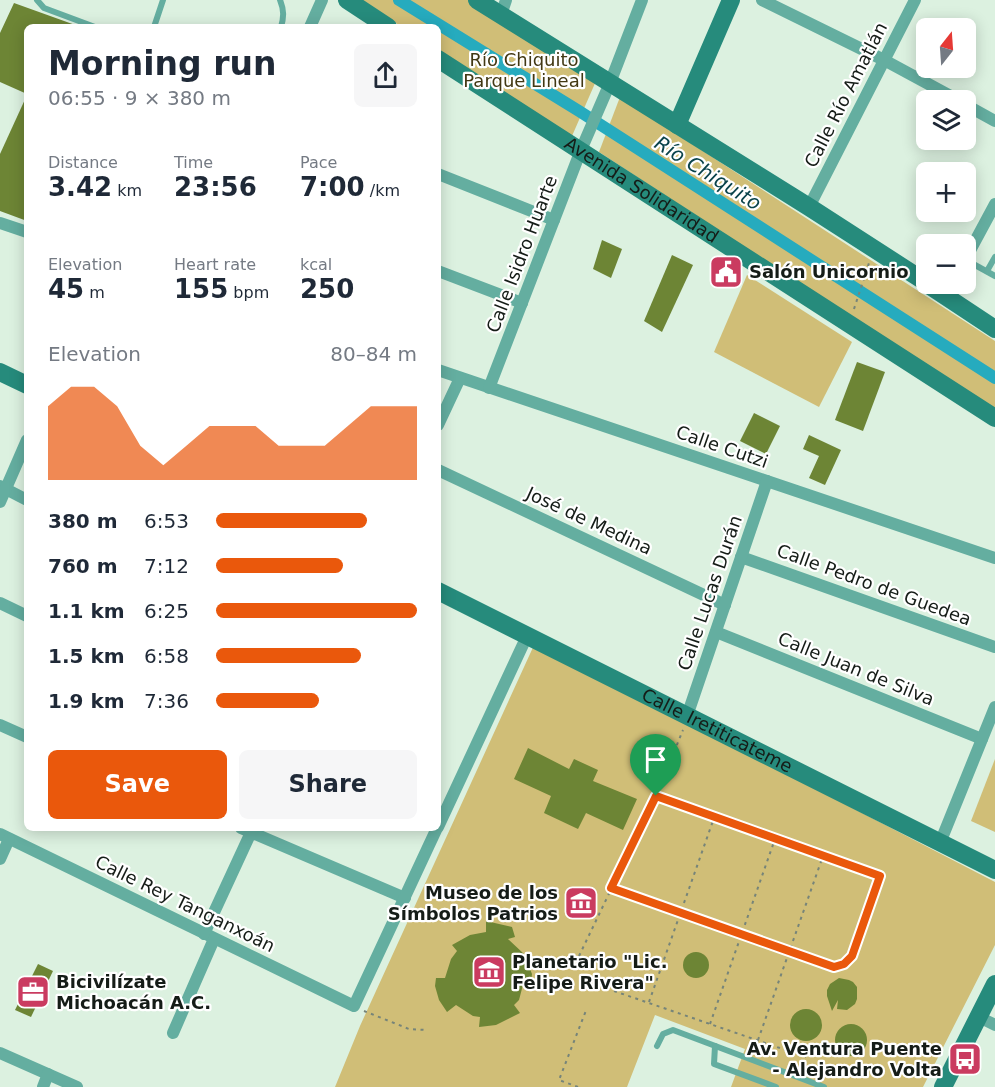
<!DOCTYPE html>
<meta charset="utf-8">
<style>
body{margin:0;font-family:"DejaVu Sans",sans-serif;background:#f6f6f7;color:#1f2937;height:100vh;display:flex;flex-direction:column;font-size:22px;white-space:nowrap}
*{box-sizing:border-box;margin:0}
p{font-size:20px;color:#747a83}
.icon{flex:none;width:33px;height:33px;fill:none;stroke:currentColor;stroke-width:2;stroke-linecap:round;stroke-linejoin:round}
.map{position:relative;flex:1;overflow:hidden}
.panel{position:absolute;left:24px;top:24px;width:417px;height:807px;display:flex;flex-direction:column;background:#fff;border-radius:9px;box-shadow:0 3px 15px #0003}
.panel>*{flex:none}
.needle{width:39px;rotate:17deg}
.controls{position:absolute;left:916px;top:18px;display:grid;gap:12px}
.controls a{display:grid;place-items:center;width:60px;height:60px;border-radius:9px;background:#fff;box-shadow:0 3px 15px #0003;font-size:30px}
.pin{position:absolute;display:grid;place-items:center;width:51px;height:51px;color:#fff;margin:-62px -26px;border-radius:50% 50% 50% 0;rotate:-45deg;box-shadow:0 0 6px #0007}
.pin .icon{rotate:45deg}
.round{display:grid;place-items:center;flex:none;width:63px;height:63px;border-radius:9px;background:#f6f6f7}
.overview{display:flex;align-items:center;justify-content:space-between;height:102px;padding:0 24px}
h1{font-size:33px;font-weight:800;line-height:45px}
.metrics{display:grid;grid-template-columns:repeat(3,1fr);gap:9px;height:102px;padding:6px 24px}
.metrics div{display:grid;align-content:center}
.metrics b{font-size:26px;font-weight:800}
.metrics small{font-size:16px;font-weight:400}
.metrics p{font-size:16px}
.chart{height:168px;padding:12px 24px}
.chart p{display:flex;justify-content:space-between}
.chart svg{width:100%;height:108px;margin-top:6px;fill:#ea580c;opacity:.7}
.button{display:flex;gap:12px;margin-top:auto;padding:12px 24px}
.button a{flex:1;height:69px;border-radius:9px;background:#ea580c;color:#fff;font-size:24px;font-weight:800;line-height:69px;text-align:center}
.button a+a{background:#f6f6f7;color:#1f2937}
ul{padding:0 24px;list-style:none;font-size:20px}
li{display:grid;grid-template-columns:96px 72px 1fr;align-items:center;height:45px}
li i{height:15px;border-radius:8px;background:#ea580c}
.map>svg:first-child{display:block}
</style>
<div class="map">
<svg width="995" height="1087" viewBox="0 0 995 1087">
<rect width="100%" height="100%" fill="#dcf1e0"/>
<g fill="#d0be77">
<path d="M360 0H470L596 81 572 136 438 50V27H402Z"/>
<path d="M620 97 995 341V412L599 152Z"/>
<path d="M747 275 852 342 819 407 714 352Z"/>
<path d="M535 643 995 882V945L923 1087H731L745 1049 655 1015 627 1087H335L360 1026Z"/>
<path d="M995 759V832L971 821Z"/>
</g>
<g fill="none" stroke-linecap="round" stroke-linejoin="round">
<path stroke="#26abbe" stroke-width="12" d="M399 0 579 111 995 378"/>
</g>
<g fill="#6d8535">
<path d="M14 3 78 26 27 27V94L0 82V33Z"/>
<path d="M27 95V221L0 211V154Z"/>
<path d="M602 240 622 249 611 278 593 269Z"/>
<path d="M672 255 693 265 662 332 644 321Z"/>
<path d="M857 362 885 372 863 431 835 420Z"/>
<path d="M754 413 780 426 766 454 740 441Z"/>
<path d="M809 435 841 450 825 485 809 478 819 456 803 449Z"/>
<path d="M528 748 569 769 574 759 598 770 593 781 637 799 623 830 586 813 578 829 544 813 551 796 514 779Z"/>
<path d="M486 921 512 927 515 937 508 939 524 954 532 974 531 981H524L519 1000 514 1005 520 1013 496 1025 479 1027 480 1017 473 1016 456 1005 447 1012 439 1000 435 986 436 978H445L451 959 457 951 452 945 470 935 486 932Z"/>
<circle cx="696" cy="965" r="13"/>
<path d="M38 964 53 971 31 1017 15 1010Z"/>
<path d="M839 978 849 980 853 982 857 987V999L855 1004 847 1010 837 1009 838 1000 832 1011 827 996V990L830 984Z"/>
<circle cx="806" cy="1025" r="16"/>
<circle cx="851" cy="1040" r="16"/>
</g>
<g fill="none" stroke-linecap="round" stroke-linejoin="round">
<g stroke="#768479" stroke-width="2" stroke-dasharray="3 4.5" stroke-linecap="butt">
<path d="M854 309 869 263"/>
<path d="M611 888 834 967 844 965 852 956 880 876 656 796"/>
<path d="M579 956 656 796 683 730"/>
<path d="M614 991 806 1057"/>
<path d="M649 1002 714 818"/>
<path d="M364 1011 409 1029 426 1030"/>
<path d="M710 1024 775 839"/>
<path d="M758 1040 823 856"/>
<path d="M578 1087 559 1080 587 1008"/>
</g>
<g stroke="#64aea0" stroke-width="6">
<path d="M37 0 44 8 95 27"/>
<path d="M280 0C284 10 284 17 281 27"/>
<path d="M154 27 163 0"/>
<path d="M966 260 995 276"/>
<path d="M987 271 995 257"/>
<path d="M657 1046 663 1034 673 1030 824 1087"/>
<path d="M715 1046 714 1064 776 1087"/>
</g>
<g stroke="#64aea0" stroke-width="12">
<path d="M762 0 884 60 958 100"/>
<path d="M501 15 506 0"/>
<path d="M310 27 322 0"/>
<path d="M966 105 995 121"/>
<path d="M438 174 554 220"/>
<path d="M809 207 915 0"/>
<path d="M0 223 27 232"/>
<path d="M966 258 995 204"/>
<path d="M438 271 522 303"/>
<path d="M438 370 995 558"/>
<path d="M489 388 581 150 610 83 642 0"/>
<path d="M438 425 460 378"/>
<path d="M438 470 725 605"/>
<path d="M0 486 27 500"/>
<path d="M0 502 27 440"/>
<path d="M741 557 995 647"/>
<path d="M0 603 27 616"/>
<path d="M716 632 982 739"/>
<path d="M687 716 767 481"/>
<path d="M0 725 27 737"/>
<path d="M438 827 527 636"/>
<path d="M241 828 405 898"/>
<path d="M0 834 354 1006 437 828"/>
<path d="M940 843 995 707"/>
<path d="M0 859 9 839"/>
<path d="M204 934 253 828"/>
<path d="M979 1017 995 1025"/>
<path d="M173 1033 214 939"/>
<path d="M0 1053 77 1087"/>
<path d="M43 1087 48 1074"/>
</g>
<g stroke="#268b7c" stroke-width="18">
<path d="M347 0 388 27"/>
<path d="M477 0 809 207 927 283"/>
<path id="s1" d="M438 59 995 418"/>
<path d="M677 125 731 0"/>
<path d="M927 284 995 329"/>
<path d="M0 372 27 385"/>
<path id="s2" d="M438 591 995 870"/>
<path d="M943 1087 995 984"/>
</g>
</g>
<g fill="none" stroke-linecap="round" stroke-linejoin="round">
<defs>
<path id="route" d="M656 796 880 876 852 956 844 964 834 967 611 888Z"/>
</defs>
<use href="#route" stroke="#fff" stroke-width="12"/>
<use href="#route" stroke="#ea580c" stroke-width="8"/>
</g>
<defs>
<symbol id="civic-square" viewBox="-11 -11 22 22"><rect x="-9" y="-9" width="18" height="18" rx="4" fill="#ca3b60" stroke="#fff"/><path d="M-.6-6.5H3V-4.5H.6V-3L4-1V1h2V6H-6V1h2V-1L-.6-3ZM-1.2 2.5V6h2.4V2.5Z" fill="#fff"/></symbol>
<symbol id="museum-square" viewBox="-11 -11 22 22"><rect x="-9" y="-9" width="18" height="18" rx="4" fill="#ca3b60" stroke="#fff"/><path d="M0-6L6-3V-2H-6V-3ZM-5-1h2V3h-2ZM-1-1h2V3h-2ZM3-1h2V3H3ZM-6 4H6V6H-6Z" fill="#fff"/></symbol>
<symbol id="office-square" viewBox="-11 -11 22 22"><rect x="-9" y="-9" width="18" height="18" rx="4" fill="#ca3b60" stroke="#fff"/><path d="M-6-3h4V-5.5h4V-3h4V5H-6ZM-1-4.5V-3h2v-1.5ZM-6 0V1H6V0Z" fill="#fff"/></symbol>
<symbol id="bus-square" viewBox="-11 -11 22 22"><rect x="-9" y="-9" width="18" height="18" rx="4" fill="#ca3b60" stroke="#fff"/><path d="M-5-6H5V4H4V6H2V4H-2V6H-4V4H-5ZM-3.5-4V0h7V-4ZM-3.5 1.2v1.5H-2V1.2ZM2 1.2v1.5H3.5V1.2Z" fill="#fff"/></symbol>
</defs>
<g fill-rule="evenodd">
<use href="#civic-square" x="707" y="253" width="38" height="38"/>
<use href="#museum-square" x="562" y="884" width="38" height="38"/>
<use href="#museum-square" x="470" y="953" width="38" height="38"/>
<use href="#office-square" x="14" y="973" width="38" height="38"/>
<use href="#bus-square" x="946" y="1040" width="38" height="38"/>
</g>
<g text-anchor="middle" stroke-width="4.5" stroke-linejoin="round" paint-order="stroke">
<g font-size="18" fill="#423813" stroke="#fff">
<text x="524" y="66">Río Chiquito<tspan x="524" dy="21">Parque Lineal</tspan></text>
</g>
<g font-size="18" fill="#151c17" stroke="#fff">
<text transform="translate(846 95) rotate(-63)" y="6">Calle Río Amatlán</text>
<text dy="6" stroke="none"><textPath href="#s1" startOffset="242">Avenida Solidaridad</textPath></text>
<text transform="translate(522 254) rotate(-69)" y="6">Calle Isidro Huarte</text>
<text transform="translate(722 447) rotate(19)" y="6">Calle Cutzi</text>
<text transform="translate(589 521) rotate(25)" y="6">José de Medina</text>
<text transform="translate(874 585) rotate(20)" y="6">Calle Pedro de Guedea</text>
<text transform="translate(710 593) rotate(-71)" y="6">Calle Lucas Durán</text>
<text transform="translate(856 669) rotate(22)" y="6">Calle Juan de Silva</text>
<text dy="6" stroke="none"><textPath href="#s2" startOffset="312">Calle Iretiticateme</textPath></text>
<text transform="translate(185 904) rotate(26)" y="6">Calle Rey Tanganxoán</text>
</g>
<g font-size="18" font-weight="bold" fill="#151c17" stroke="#fff" text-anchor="start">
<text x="749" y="278">Salón Unicornio</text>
<text x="558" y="899" text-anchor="end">Museo de los<tspan x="558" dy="21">Símbolos Patrios</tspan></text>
<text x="512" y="968">Planetario "Lic.<tspan x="512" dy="21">Felipe Rivera"</tspan></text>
<text x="56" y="988">Bicivilízate<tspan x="56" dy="21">Michoacán A.C.</tspan></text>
<text x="942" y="1055" text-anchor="end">Av. Ventura Puente<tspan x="942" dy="21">- Alejandro Volta</tspan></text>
</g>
<g font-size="20" font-style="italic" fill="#0a434b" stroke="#fff">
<text transform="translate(708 173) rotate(32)" y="7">Río Chiquito</text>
</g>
</g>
</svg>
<div class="controls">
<a><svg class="needle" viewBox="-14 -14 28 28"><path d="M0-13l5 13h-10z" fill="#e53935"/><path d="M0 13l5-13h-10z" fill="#747a83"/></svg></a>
<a><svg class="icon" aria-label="layers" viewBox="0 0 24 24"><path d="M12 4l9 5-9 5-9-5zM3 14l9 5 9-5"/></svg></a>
<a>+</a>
<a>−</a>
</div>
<div class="pin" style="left:656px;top:796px;background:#1e9e55"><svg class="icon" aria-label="arrive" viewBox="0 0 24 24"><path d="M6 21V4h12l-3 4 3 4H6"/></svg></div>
<section class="panel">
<div class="overview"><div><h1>Morning run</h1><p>06:55 · 9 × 380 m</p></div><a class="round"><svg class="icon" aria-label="share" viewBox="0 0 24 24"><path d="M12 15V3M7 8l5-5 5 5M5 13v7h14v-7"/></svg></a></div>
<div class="metrics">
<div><p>Distance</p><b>3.42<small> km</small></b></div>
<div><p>Time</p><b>23:56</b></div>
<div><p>Pace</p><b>7:00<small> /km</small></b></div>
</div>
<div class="metrics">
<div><p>Elevation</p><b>45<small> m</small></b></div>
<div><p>Heart rate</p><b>155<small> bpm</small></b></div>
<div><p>kcal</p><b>250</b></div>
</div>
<div class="chart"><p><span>Elevation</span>80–84 m</p>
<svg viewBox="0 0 160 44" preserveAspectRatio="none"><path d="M0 44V14L10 6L20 6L30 14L40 30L50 38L60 30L70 22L80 22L90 22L100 30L110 30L120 30L130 22L140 14L150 14L160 14V44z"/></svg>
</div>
<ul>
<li><b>380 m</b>6:53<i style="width:75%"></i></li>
<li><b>760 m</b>7:12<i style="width:63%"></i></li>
<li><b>1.1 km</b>6:25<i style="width:100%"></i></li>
<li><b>1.5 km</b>6:58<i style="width:72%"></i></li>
<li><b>1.9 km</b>7:36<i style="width:51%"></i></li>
</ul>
<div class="button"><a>Save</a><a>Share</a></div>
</section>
</div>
